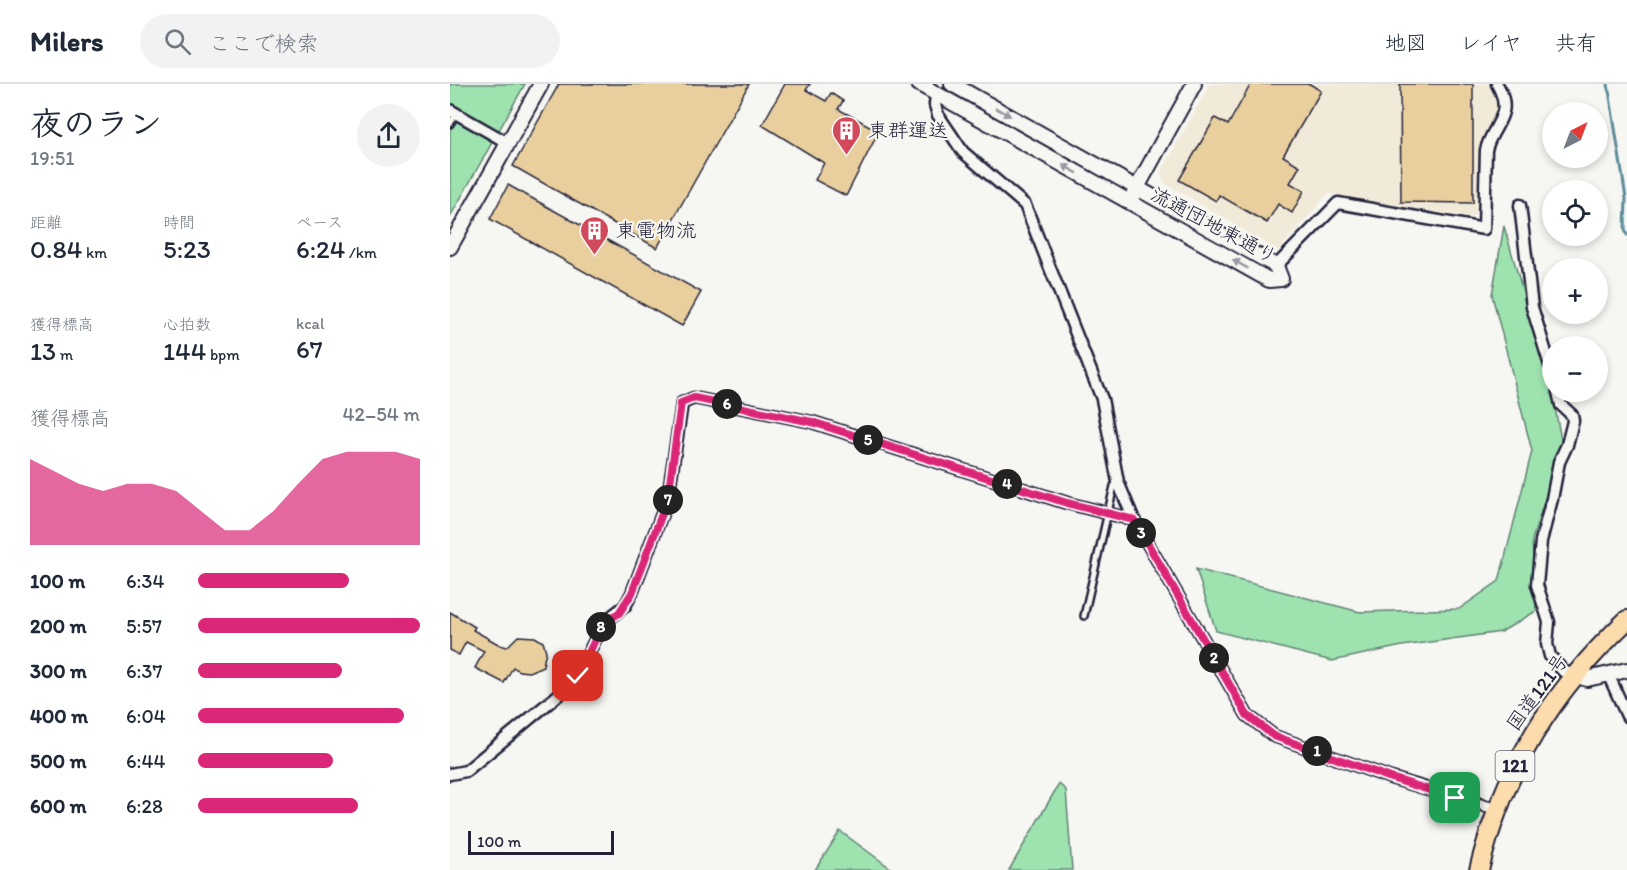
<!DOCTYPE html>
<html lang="ja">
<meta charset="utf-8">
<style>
body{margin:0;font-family:Itim,"Klee One",sans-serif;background:#f2f2f3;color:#1f2937;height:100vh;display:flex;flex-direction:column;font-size:22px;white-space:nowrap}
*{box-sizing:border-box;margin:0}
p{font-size:20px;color:#747a83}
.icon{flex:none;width:33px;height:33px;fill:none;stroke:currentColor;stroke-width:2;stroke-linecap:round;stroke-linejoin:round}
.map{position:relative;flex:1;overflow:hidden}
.side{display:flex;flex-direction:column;background:#fff;width:450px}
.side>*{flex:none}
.needle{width:39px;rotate:42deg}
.fabs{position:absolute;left:1092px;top:18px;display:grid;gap:12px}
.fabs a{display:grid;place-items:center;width:66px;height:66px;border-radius:50%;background:#fff;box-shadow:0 3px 9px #0003;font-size:30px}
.scale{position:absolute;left:18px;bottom:15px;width:146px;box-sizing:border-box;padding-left:6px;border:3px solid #22223b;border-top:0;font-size:16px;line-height:21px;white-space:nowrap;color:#22223b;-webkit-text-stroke:4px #f6f6f2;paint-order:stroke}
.pin{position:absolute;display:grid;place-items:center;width:51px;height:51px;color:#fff;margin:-26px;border-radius:12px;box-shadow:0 3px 9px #0006}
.km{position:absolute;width:30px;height:30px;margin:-15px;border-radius:50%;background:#222;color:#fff;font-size:16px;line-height:30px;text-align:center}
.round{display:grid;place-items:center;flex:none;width:63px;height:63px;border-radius:32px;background:#f2f2f3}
.head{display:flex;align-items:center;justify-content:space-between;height:102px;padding:0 30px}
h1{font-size:33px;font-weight:600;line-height:45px}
.figures{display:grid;grid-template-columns:repeat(3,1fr);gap:9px;height:102px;padding:6px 30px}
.figures div{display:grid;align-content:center}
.figures b{font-size:26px;font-weight:600}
.figures small{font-size:16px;font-weight:400}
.figures p{font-size:16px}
.chart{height:168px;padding:12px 30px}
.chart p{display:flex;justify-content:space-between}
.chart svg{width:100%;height:108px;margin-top:6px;fill:#db2777;opacity:.7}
ul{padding:0 30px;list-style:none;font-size:20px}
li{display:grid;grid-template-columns:96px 72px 1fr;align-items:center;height:45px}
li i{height:15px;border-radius:8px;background:#db2777}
header{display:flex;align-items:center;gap:36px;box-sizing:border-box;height:84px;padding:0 30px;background:#fff;border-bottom:2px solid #e0e1e3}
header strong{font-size:28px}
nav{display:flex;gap:33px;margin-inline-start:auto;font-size:21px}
.search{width:420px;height:54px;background:#f2f2f3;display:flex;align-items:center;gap:15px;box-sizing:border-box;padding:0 21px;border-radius:33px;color:#747a83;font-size:22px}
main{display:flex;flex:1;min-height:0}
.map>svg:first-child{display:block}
</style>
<header>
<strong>Milers</strong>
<div class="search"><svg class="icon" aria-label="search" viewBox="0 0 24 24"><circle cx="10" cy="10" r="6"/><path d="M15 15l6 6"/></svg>ここで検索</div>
<nav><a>地図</a><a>レイヤ</a><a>共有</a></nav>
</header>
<main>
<section class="side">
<div class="head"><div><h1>夜のラン</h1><p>19:51</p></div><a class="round"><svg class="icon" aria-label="share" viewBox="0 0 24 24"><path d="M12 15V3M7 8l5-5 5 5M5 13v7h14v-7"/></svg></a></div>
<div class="figures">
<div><p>距離</p><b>0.84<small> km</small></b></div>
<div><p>時間</p><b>5:23</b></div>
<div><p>ペース</p><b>6:24<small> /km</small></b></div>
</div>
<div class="figures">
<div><p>獲得標高</p><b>13<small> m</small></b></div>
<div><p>心拍数</p><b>144<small> bpm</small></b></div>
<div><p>kcal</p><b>67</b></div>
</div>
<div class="chart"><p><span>獲得標高</span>42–54 m</p>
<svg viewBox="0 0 160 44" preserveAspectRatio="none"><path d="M0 44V9L10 14L20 19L30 22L40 19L50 19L60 22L70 30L80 38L90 38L100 30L110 19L120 9L130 6L140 6L150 6L160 9V44z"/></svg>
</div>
<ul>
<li><b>100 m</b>6:34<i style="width:68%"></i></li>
<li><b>200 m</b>5:57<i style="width:100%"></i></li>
<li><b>300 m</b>6:37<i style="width:65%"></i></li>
<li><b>400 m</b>6:04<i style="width:93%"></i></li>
<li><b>500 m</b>6:44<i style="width:61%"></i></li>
<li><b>600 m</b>6:28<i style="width:72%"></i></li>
</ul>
</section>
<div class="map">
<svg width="1177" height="786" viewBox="0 0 1177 786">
<rect width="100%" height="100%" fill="#f6f6f2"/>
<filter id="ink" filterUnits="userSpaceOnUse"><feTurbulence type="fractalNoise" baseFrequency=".0167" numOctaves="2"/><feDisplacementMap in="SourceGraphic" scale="12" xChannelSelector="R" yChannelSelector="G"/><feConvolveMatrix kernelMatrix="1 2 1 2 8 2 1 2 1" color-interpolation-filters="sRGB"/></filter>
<g filter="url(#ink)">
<path fill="#f2ead9" d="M760 0H1041L1049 28 1032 65 1031 126 1021 134 878 110 828 167 713 98 711 88Z"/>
<g fill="#9ee3af" stroke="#608275" stroke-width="1.5">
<path d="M0 0H75L0 133Z"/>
<path d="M1054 142 1103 313 1112 361 1082 456 1086 527 1051 548 952 562 882 577 766 547 746 485 910 528 1009 525 1049 497 1082 367 1042 211Z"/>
<path d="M609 700 616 706 622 786H559Z"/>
<path d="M390 747 443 786H365Z"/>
</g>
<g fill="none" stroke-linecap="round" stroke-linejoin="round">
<path stroke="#5b8c9a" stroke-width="3" d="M1158 0 1176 114 1175 146 1177 151"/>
</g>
<g fill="#e9cf9e" stroke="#22223b" stroke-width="1.5">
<path d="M109 0H299L207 164 63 82Z"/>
<path d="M335 0H360L356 6 376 17 381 9 393 17 388 25 429 47 396 112 365 96 374 79 312 41Z"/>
<path d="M801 0H860L871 7 833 72 850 82 840 99 854 107 842 129 828 120 817 139 769 111 766 117 729 96 765 34 778 41Z"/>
<path d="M950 0H1023V119L951 118Z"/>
<path d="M58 101 251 208 232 242 40 135Z"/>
<path d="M0 528 25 543 23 546 50 561 57 563 68 552 85 553 93 558 96 567 93 582 79 588 69 587 63 583 54 599 25 584 34 567 16 558 9 571 0 566Z"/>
</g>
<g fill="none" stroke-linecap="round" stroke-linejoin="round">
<defs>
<g id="service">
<path d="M0 40 6 30"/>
<path d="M634 532 664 402 668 398"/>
</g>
<g id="minor">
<path d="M486 10 485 21 488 31 513 68 575 121 652 315 668 398 684 436"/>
<path d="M0 26 58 59"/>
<path d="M1070 121 1082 223 1102 288"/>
<path d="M826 182 888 119 1034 145 1036 66C1042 40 1065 32 1047 0"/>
<path d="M1108 308 1111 321 1122 331 1123 337 1117 361 1109 378 1102 415 1091 457 1087 501 1099 538 1097 560 1100 572 1113 587 1125 591"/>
<path d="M1159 592 1177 632"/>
<path d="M0 690 16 687 118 603 128 592 153 539 175 522 182 509 218 414 232 319 244 314 362 338 617 419 684 436 797 631 824 652 941 694 1046 725"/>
</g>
<g id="tertiary">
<path d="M469 0 819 196 831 195 826 182 502 0"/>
<path d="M683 111 744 0"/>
<path d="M0 163 91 0"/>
<path d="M1125 591 1137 595 1177 586"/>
</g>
<path id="trunk" d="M1029 786C1054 685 1101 608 1177 536"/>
</defs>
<use href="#service" stroke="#22223b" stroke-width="10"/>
<use href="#minor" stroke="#22223b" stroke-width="15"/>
<use href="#tertiary" stroke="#22223b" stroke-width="18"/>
<use href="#trunk" stroke="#22223b" stroke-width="22"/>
<use href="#service" stroke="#f6f6f2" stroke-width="5"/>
<use href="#minor" stroke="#f6f6f2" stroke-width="10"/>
<use href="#tertiary" stroke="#f6f6f2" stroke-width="14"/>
<use href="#trunk" stroke="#fcdcac" stroke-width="18"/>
</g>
<defs><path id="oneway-solid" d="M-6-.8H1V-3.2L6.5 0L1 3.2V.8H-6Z" transform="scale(1.5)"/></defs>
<g fill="#9797a0">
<use href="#oneway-solid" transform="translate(553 28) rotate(29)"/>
<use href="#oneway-solid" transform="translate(620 85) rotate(-151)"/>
<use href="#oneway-solid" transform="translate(790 180) rotate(-151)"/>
</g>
</g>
<g fill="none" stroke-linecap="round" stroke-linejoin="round" filter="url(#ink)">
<defs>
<path id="route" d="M128 592 153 539 169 529 182 509 218 414 231 319 244 314 362 338 617 419 684 436 797 631 824 652 941 694 1005 714"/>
</defs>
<use href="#route" stroke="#fff" stroke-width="12"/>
<use href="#route" stroke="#db2777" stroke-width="8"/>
</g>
<defs>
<symbol id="building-pin" viewBox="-11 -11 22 30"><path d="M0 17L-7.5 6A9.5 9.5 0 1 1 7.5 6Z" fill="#d1495b" stroke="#f6f6f2"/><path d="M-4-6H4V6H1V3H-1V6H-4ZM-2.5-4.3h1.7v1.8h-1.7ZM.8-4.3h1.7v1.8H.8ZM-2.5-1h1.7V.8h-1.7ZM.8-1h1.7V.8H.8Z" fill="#fff"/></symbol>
</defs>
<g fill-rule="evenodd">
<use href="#building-pin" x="380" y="30" width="33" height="45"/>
<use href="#building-pin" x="128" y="130" width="33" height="45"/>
</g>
<g text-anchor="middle" stroke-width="4.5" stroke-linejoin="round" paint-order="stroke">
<rect fill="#f6f6f2" stroke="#626272" stroke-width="1.5" x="1045.5" y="667" width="39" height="30" rx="4.5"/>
<g font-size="18" font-weight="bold" fill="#22223b">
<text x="1065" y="688">121</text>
</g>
<g font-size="20" fill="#22223b" stroke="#f6f6f2" text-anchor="start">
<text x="418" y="53">東群運送</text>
<text x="166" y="153">東電物流</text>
</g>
<g font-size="20" fill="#22223b" stroke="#f6f6f2">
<text transform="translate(764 141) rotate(28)" y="7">流通団地東通り</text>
<text transform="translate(1087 608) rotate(-54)" y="7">国道121号</text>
</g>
</g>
</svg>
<div class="fabs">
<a><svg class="needle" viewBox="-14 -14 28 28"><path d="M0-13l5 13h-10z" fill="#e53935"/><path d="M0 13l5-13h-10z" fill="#747a83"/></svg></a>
<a><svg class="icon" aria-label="locate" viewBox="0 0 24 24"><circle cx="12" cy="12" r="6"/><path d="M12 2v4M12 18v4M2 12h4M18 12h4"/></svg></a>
<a>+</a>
<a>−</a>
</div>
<div class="scale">100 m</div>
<div class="pin" style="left:1005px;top:714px;background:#1e9e55"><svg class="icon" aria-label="arrive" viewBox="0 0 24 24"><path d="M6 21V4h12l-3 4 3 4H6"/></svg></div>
<div class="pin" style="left:128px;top:592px;background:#d93025"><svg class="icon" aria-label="check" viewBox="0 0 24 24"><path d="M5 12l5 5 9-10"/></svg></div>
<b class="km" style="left:867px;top:667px">1</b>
<b class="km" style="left:764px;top:574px">2</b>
<b class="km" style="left:691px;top:449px">3</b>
<b class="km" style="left:557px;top:400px">4</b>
<b class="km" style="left:418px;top:356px">5</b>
<b class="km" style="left:277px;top:320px">6</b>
<b class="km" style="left:218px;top:416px">7</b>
<b class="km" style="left:151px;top:543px">8</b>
</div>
</main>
